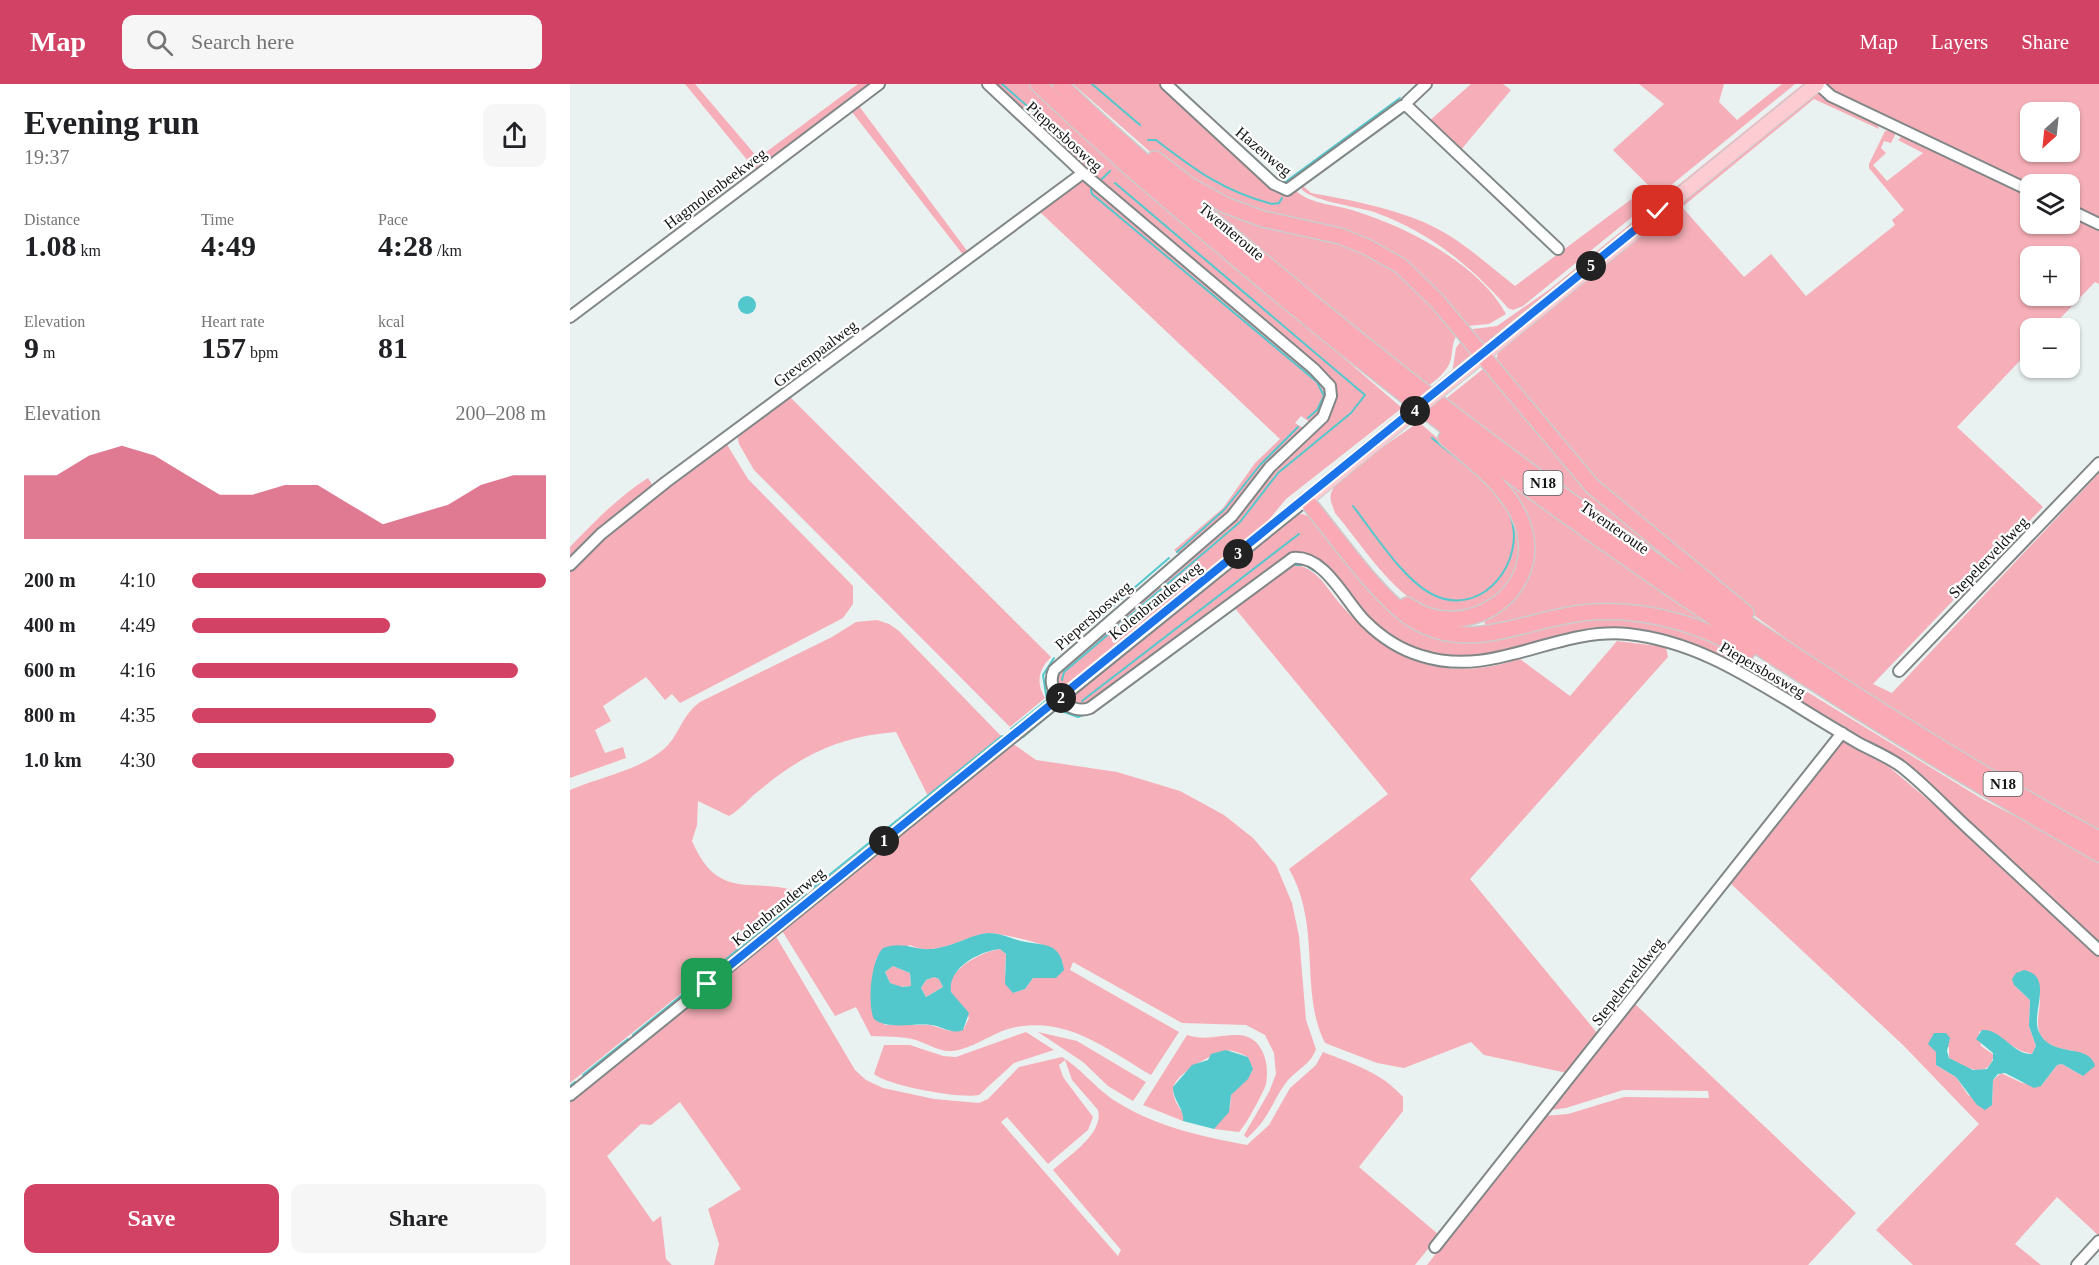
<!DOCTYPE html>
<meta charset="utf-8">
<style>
body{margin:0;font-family:"Times New Roman",serif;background:#f6f6f6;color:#202124;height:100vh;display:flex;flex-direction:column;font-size:22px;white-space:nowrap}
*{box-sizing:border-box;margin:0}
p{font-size:20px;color:#757577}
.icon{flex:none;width:33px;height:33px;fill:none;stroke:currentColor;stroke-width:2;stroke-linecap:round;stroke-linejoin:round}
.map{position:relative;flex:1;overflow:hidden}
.sheet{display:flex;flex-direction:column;background:#fff;width:570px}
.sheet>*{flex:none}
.needle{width:39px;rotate:207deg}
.tools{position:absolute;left:1450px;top:18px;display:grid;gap:12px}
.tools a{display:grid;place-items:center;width:60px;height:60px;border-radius:12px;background:#fff;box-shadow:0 2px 4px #0004;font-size:30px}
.pin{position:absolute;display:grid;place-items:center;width:51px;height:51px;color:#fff;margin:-26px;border-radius:12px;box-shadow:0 3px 9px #0006}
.km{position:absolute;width:30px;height:30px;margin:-15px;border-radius:50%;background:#222;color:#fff;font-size:16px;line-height:30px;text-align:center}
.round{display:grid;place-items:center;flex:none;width:63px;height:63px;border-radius:12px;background:#f6f6f6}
.summary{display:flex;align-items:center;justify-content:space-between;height:102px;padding:0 24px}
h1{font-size:33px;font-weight:800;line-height:45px}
.metrics{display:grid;grid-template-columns:repeat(3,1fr);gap:9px;height:102px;padding:6px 24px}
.metrics div{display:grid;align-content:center}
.metrics b{font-size:30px;font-weight:800}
.metrics small{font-size:16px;font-weight:400}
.metrics p{font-size:16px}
.chart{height:168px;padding:12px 24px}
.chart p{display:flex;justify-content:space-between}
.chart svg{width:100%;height:108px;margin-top:6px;fill:#d24264;opacity:.7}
.action{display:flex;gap:12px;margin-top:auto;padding:12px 24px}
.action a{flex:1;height:69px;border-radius:12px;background:#d24264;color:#fff;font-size:24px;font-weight:800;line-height:69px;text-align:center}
.action a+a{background:#f6f6f6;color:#202124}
ul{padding:0 24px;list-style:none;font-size:20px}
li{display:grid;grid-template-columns:96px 72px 1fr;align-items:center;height:45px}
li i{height:15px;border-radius:8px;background:#d24264}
header{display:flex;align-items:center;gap:36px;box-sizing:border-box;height:84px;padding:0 30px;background:#d24264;color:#fff}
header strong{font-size:28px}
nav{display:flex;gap:33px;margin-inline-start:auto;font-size:21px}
.search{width:420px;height:54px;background:#f6f6f6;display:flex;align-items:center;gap:15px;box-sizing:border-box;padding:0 21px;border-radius:12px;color:#757577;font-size:22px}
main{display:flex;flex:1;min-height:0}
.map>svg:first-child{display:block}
</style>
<header>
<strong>Map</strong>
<div class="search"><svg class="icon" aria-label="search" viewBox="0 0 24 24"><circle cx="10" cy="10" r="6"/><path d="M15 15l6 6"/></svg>Search here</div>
<nav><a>Map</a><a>Layers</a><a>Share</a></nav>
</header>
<main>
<section class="sheet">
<div class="summary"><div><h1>Evening run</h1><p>19:37</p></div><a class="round"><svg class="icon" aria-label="share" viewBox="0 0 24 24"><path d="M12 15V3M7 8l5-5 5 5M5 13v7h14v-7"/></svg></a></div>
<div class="metrics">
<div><p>Distance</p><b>1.08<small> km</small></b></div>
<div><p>Time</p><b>4:49</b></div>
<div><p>Pace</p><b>4:28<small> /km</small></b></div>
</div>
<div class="metrics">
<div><p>Elevation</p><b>9<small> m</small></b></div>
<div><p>Heart rate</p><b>157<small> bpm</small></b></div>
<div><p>kcal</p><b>81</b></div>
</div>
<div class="chart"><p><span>Elevation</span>200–208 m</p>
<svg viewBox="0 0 160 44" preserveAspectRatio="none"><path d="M0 44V18L10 18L20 10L30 6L40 10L50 18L60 26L70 26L80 22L90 22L100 30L110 38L120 34L130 30L140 22L150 18L160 18V44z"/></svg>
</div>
<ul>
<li><b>200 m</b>4:10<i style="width:100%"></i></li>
<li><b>400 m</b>4:49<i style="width:56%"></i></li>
<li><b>600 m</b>4:16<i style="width:92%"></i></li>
<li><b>800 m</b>4:35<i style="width:69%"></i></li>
<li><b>1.0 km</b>4:30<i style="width:74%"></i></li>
</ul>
<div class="action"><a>Save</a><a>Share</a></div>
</section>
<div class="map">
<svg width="1529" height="1181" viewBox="0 0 1529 1181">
<rect width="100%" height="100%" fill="#eaf1f1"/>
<g fill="#f6afb8" fill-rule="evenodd">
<path d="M115 0H125L188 74 288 0H303L187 88Z"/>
<path d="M423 0H460L512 49 832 324 716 415 682 456 501 599 491 604 487 602 484 592 614 475 701 386 751 340 765 310 515 87Z"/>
<path d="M503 0H589L706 109 707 106H725C741 121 765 120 785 127 837 143 909 180 936 230L919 240 897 242 833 182 673 125 586 73Z"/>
<path d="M901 0H933L941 6 890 67 858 38Z"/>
<path d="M1069 0H1154L1149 18 1167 36 1212 0H1225L953 222 943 226 938 224C900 181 858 147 804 128 788 123 737 116 731 104L732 101 741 109C777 115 830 126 862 142 893 157 918 181 945 202L1079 102 1043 66 1094 20Z"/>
<path d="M1233 0H1239L918 259H911L897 249 903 245 927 242 980 205Z"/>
<path d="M1257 0H1529V137L1500 123V100H1461V105L1266 12ZM1461 28H1500V68H1461Z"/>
<path d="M1248 8 1306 37 1309 45 1244 15 1112 123 1174 193 1201 170 1236 212 1325 141 1322 136 1334 126 1299 84V80L1315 47 1323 45 1325 51 1321 59 1314 57 1311 64 1316 69 1303 81 1317 97 1353 69 1328 56 1334 50 1461 111V140H1500V129L1529 143V200L1525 198 1481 244H1461V265L1387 343 1473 423 1303 600 1322 609 1529 389V751L1453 708 1248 578 1167 519 1042 416 926 275 928 269 965 237ZM1461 172H1500V212H1461Z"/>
<path d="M289 22 398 168 394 172 282 28Z"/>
<path d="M569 64 607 95 750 150 823 181 889 248C882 257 883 264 881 275 878 288 864 297 855 305Z"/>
<path d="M514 94 745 289 758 305 757 321 741 339 731 332 725 339 733 344V348L665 425 610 471 604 466 653 424 685 379 710 355 470 128Z"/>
<path d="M893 254 903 272 882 289 886 264Z"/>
<path d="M913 285H917L984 364 1165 528 873 317Z"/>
<path d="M219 312 481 573C468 586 466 599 475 614L440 643 184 386 169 360 167 350Z"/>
<path d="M849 338C875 362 932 404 945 435 969 491 912 545 857 524 823 511 789 457 765 429 763 422 758 415 762 407 769 392 833 349 849 338Z"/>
<path d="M156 359 178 395 283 502V520L273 534 110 619 102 610 95 616 76 593 33 622 41 637 25 646 35 669 53 663 56 674 0 694V488L72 421Z"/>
<path d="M917 380 1153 547 1096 530 915 543 914 533 919 530 959 468Z"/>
<path d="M78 394 83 402 0 475V463C24 438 48 413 78 394Z"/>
<path d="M732 430 742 433 858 549 965 543 1030 532 1081 534 1154 557 1414 716 1529 775V858L1337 682 1162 579 1064 548 924 574 864 573 828 558 802 539 750 480 721 472 711 476 515 622 499 619 501 612 723 431Z"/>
<path d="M725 481C745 483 755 501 766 515 817 577 872 600 950 575L1000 612 1047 557 1096 563 1098 573 900 795 1028 950 997 989 914 971 901 958 834 984 807 979 755 959C729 908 752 842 719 785L818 710 664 523 718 484Z"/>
<path d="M307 536 319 540 329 547 433 654 359 714 326 648C272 652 233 670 191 705 180 713 171 725 159 732L128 717 127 741 122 757C151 825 191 787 237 812L141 889 139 887 0 999V706C30 693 68 687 94 665 109 652 111 632 130 618L262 553 286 538Z"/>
<path d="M1272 657 1318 682 1401 752 1529 870V1152L1487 1113 1445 1160 1471 1181H1343L1306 1146 1409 1040 1334 962 1160 799ZM1450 887H1457C1493 914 1435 959 1505 967L1513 992 1492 980 1487 981 1471 1002 1452 999 1431 989 1423 996 1422 1021 1398 1011 1386 993 1366 981 1367 968 1363 963H1379V974C1394 983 1418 997 1424 971L1411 962 1409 948 1415 946 1451 967 1462 970 1466 962 1459 942 1460 916 1444 901Z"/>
<path d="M442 659 466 676 547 688 610 707 654 731 683 754 706 781 722 819 729 852 736 936 746 965C741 980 728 985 718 996 701 1018 701 1033 677 1054L674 1051 699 1008 706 990 704 969 695 951 676 941 612 939 503 878 500 886 609 948 581 991C537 965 496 931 442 944 421 949 403 965 382 967 368 968 355 958 342 955 329 952 314 953 301 952L286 923 265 932 211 845ZM418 849C430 849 478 860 486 867V894H463L455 905 443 909 435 889 436 870 430 865C414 867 377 885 380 905 382 915 394 926 399 934L393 946 380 947 360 941H315L301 921 306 875 340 861C365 874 393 853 418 849Z"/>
<path d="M204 849 285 986 296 996 313 1004 364 1015 409 1019 418 1015 449 983 492 973C508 982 525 1003 542 1015 583 1042 629 1052 677 1061L699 1041 720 1004 746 981 753 968C783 980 811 988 833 1013V1027L789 1083 869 1151 845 1181H144L149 1160 138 1125 171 1105 110 1018 81 1041 71 1040 37 1072 83 1138 91 1132 96 1175 102 1181H0V1016ZM495 976 502 996 528 1026C534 1050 498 1072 483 1086L551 1166 548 1172 431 1038 437 1033 478 1080 518 1046 523 1033 493 993 489 981Z"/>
<path d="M323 882 340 889 341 902 329 903 320 899 315 888Z"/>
<path d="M364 893 369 895 373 903 356 913 351 904 356 896Z"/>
<path d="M1064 919 1286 1129 1238 1181H857L974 1032 998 1030 1054 1013 1139 1014 1138 1007 1053 1006 996 1024 980 1026Z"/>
<path d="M456 948 484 966 444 979 409 1011C390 1015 319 1002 304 990L314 961H340L373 972 386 973Z"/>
<path d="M468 948 507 957 576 998 563 1017 538 1002 513 978Z"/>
<path d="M617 951C635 957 649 951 667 951 693 951 700 980 696 1000 694 1008 674 1044 669 1048L644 1045 660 1023 661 1011 682 988 678 973C672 970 662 965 655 967 642 970 604 990 603 1005 603 1016 609 1023 614 1031L613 1037 573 1021Z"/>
</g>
<g fill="#52c8cd" fill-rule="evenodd">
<circle cx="177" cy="221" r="9"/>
<path d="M418 849C431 849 439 854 451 857 472 862 490 856 494 886L486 894H463L455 905 443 909 435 900 436 870 430 865C410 867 377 884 381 908L399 929 393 946C382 951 372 942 361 941 343 939 318 946 304 935 297 920 301 876 313 864 337 856 346 869 368 864 386 861 400 851 418 849ZM323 882 340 889 341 902 332 903 320 899 315 888ZM364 893 369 895 373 903 356 913 351 904 356 896Z"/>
<path d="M1454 886C1485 893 1460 929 1469 948 1481 975 1519 958 1525 982L1513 992 1492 980 1487 981 1471 1002 1464 1004 1435 989 1428 990 1423 996 1422 1021 1415 1026 1407 1021 1386 993 1366 981V968L1358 960 1364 949H1376L1380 954 1377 967 1379 974 1403 986 1417 985 1423 976V969L1406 955 1412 946C1431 944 1443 971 1462 970L1466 962 1459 942 1460 916 1444 901 1442 895 1446 889Z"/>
<path d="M656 966 678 973 683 985 678 995 661 1011 659 1028 644 1045 613 1037C615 1026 603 1017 603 1003L622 981 638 976 641 970Z"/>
</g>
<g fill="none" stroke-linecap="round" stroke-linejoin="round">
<g stroke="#52c8cd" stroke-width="2">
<path d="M432 0 527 83"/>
<path d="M522 0 570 41"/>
<path d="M578 56H586C625 86 653 107 702 120L709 119 712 114"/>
<path d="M532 95 540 87"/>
<path d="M714 99 830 14"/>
<path d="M521 106 522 110 747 298 754 312 747 326 738 334"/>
<path d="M783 422C804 449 835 499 866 512 915 533 957 475 940 431 929 403 885 374 862 354"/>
<path d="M607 468 655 425 690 381 728 343"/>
<path d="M721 481H735L746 488"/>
<path d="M493 565 599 474"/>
<path d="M492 596 494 588 670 438 708 389 781 329 795 311 545 99"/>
<path d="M512 617 729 450"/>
<path d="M529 624 544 613"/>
<path d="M441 645 477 616 473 591 484 574"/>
<path d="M453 653 486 625 508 633 524 627"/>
<path d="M243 804 432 652"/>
<path d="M63 951 236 810"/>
<path d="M13 991 58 955"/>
<path d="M0 1002 5 998"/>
</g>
<defs>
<g id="minor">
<path d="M418 0 513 89 744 285 760 302 761 312 753 333 700 383 662 432 484 586C474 607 499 632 520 624L723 474C755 471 775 517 795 537 811 553 831 566 852 572 924 595 985 543 1058 550 1122 557 1171 588 1224 620 1246 634 1268 647 1290 660 1304 667 1320 674 1332 683 1356 702 1377 725 1399 745 1442 785 1486 826 1529 866"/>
<path d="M596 0 704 100 717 106 832 22H837"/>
<path d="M856 0 837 18V22L988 165"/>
<path d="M1248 0 1261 12 1461 107"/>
<path d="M1500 126 1529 140"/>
<path d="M0 233 309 0"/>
<path d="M0 481 31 450 96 398 513 89"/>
<path d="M1329 587 1529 379"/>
<path d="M0 1011 736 416"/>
<path d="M865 1163 1272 649"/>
<path d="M1507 1181 1529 1157"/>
</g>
<g id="major">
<path d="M881 297 1247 0"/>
<path d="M736 416 825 343"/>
</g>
<g id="highway">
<path d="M468 0C540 69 616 132 692 196 952 413 1234 604 1529 770"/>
<path d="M490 0C569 77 654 145 739 216 890 340 1045 453 1208 560 1312 629 1419 696 1529 755"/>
<path d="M585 75 619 101 655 121 693 135 770 152 797 163 831 182 867 217 1022 402 1176 529"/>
<path d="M736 416C764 449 809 516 845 537 903 571 961 532 1021 528 1078 524 1129 540 1178 567"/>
<path d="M837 521C895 562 977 508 952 439 939 403 904 379 876 354"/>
</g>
</defs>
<use href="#minor" stroke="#818787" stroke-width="14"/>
<use href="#major" stroke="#cbcccc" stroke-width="16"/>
<use href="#highway" stroke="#cbcccc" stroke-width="18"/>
<use href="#minor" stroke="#fff" stroke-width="10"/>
<use href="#major" stroke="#fdccd3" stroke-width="14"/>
<use href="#highway" stroke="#fbaab5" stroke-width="15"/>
<defs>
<path id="major-bridge" d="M825 343 881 297"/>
</defs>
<use href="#major-bridge" stroke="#cbcccc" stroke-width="16" stroke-linecap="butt"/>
<use href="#major-bridge" stroke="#fdccd3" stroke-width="14"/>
</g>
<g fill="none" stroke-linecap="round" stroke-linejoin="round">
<defs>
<path id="route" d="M137 900 1088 127"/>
</defs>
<use href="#route" stroke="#fff" stroke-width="12"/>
<use href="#route" stroke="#1a73e8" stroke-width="8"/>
</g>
<g text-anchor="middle" stroke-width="4.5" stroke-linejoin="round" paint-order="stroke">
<g fill="#fff" stroke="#5a5b5b" stroke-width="1.5">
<rect x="953.5" y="387" width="39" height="24" rx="4.5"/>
<rect x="1413.5" y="688" width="39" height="24" rx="4.5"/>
</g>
<g font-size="15" font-weight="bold" fill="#131515">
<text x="973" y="404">N18</text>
<text x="1433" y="705">N18</text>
</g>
<g font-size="16" fill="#131515" stroke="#fff">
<text transform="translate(495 52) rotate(42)" y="6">Piepersbosweg</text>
<text transform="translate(694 67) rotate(40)" y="6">Hazenweg</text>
<text transform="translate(145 104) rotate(-37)" y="6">Hagmolenbeekweg</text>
<text transform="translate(662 147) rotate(40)" y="6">Twenteroute</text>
<text transform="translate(245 269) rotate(-37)" y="6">Grevenpaalweg</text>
<text transform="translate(1045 443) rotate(35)" y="6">Twenteroute</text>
<text transform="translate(1418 473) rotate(-46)" y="6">Stepelerveldweg</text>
<text transform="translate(585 516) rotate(-39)" y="6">Kolenbranderweg</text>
<text transform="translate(523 531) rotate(-41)" y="6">Piepersbosweg</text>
<text transform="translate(1193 585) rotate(30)" y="6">Piepersbosweg</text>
<text transform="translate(208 822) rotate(-39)" y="6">Kolenbranderweg</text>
<text transform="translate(1057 897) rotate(-52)" y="6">Stepelerveldweg</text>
</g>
</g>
</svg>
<div class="tools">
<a><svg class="needle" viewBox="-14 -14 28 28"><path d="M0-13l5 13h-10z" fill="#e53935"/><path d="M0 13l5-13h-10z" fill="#757577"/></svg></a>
<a><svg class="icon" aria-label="layers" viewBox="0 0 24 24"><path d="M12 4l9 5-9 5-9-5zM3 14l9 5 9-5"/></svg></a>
<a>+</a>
<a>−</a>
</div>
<div class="pin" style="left:137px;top:900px;background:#1e9e55"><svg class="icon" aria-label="arrive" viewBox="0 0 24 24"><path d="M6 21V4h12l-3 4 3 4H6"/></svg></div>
<div class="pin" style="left:1088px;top:127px;background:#d93025"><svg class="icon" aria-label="check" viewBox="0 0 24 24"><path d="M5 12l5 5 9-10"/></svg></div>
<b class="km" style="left:314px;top:757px">1</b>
<b class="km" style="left:491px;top:614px">2</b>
<b class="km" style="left:668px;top:470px">3</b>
<b class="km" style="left:845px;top:327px">4</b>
<b class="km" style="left:1021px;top:182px">5</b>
</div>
</main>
